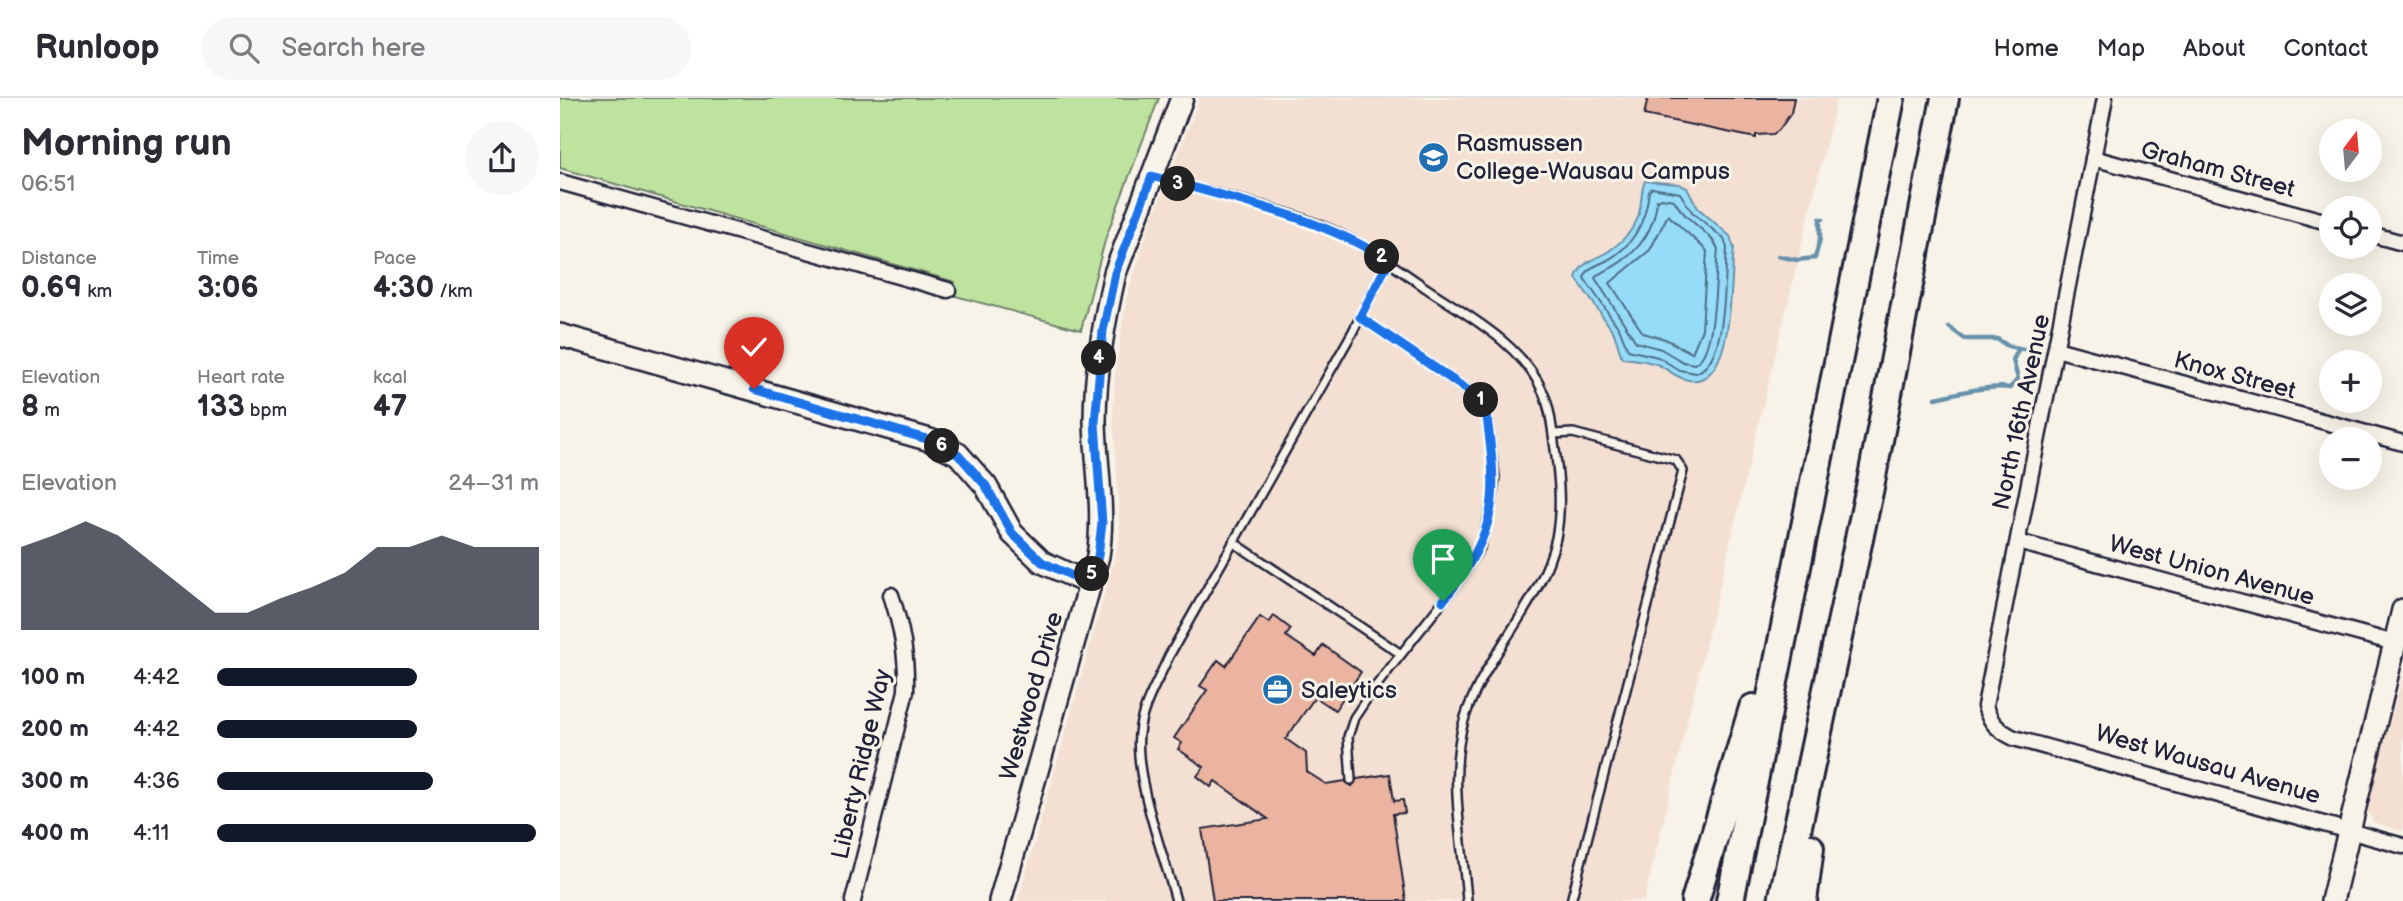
<!DOCTYPE html>
<meta charset="utf-8">
<style>
body{margin:0;font-family:"Balsamiq Sans",sans-serif;background:#f7f7f7;color:#2b2b33;height:100vh;display:flex;flex-direction:column;font-size:26px;white-space:nowrap}
*{box-sizing:border-box;margin:0}
p{font-size:23px;color:#7c7c81}
.icon{flex:none;width:38px;height:38px;fill:none;stroke:currentColor;stroke-width:2;stroke-linecap:round;stroke-linejoin:round}
.map{position:relative;flex:1;overflow:hidden}
.side{display:flex;flex-direction:column;background:#fff;width:560px}
.side>*{flex:none}
.needle{width:46px;rotate:16deg}
.controls{position:absolute;left:1759px;top:21px;display:grid;gap:14px}
.controls a{display:grid;place-items:center;width:63px;height:63px;border-radius:50%;background:#fff;box-shadow:0 7px 28px #0002;font-size:35px}
.pin{position:absolute;display:grid;place-items:center;width:60px;height:60px;color:#fff;margin:-72px -30px;border-radius:50% 50% 50% 0;rotate:-45deg;box-shadow:0 0 7px #0007}
.pin .icon{rotate:45deg}
.km{position:absolute;width:35px;height:35px;margin:-18px;border-radius:50%;background:#222;color:#fff;font-size:19px;line-height:35px;text-align:center}
.round{display:grid;place-items:center;flex:none;width:74px;height:74px;border-radius:37px;background:#f7f7f7}
.overview{display:flex;align-items:center;justify-content:space-between;height:119px;padding:0 21px}
h1{font-size:38px;font-weight:800;line-height:52px}
.metrics{display:grid;grid-template-columns:repeat(3,1fr);gap:10px;height:119px;padding:7px 21px}
.metrics div{display:grid;align-content:center}
.metrics b{font-size:30px;font-weight:800}
.metrics small{font-size:19px;font-weight:400}
.metrics p{font-size:19px}
.chart{height:196px;padding:14px 21px}
.chart p{display:flex;justify-content:space-between}
.chart svg{width:100%;height:126px;margin-top:7px;fill:#111827;opacity:.7}
ul{padding:0 21px;list-style:none;font-size:23px}
li{display:grid;grid-template-columns:112px 84px 1fr;align-items:center;height:52px}
li i{height:18px;border-radius:9px;background:#111827}
header{display:flex;align-items:center;gap:42px;box-sizing:border-box;height:98px;padding:0 35px;background:#fff;border-bottom:2px solid #e1e1e2}
header strong{font-size:33px}
nav{display:flex;gap:38px;margin-inline-start:auto;font-size:24px}
.search{width:490px;height:63px;background:#f7f7f7;display:flex;align-items:center;gap:18px;box-sizing:border-box;padding:0 24px;border-radius:38px;color:#7c7c81;font-size:26px}
main{display:flex;flex:1;min-height:0}
.map>svg:first-child{display:block}
</style>
<header>
<strong>Runloop</strong>
<div class="search"><svg class="icon" aria-label="search" viewBox="0 0 24 24"><circle cx="10" cy="10" r="6"/><path d="M15 15l6 6"/></svg>Search here</div>
<nav><a>Home</a><a>Map</a><a>About</a><a>Contact</a></nav>
</header>
<main>
<section class="side">
<div class="overview"><div><h1>Morning run</h1><p>06:51</p></div><a class="round"><svg class="icon" aria-label="share" viewBox="0 0 24 24"><path d="M12 15V3M7 8l5-5 5 5M5 13v7h14v-7"/></svg></a></div>
<div class="metrics">
<div><p>Distance</p><b>0.69<small> km</small></b></div>
<div><p>Time</p><b>3:06</b></div>
<div><p>Pace</p><b>4:30<small> /km</small></b></div>
</div>
<div class="metrics">
<div><p>Elevation</p><b>8<small> m</small></b></div>
<div><p>Heart rate</p><b>133<small> bpm</small></b></div>
<div><p>kcal</p><b>47</b></div>
</div>
<div class="chart"><p><span>Elevation</span>24–31 m</p>
<svg viewBox="0 0 160 44" preserveAspectRatio="none"><path d="M0 44V15L10 11L20 6L30 11L40 20L50 29L60 38L70 38L80 33L90 29L100 24L110 15L120 15L130 11L140 15L150 15L160 15V44z"/></svg>
</div>
<ul>
<li><b>100 m</b>4:42<i style="width:62%"></i></li>
<li><b>200 m</b>4:42<i style="width:62%"></i></li>
<li><b>300 m</b>4:36<i style="width:67%"></i></li>
<li><b>400 m</b>4:11<i style="width:99%"></i></li>
</ul>
</section>
<div class="map">
<svg width="1843" height="803" viewBox="0 0 1843 803">
<rect width="100%" height="100%" fill="#f7f3e8"/>
<filter id="ink" filterUnits="userSpaceOnUse"><feTurbulence type="fractalNoise" baseFrequency=".0143" numOctaves="2"/><feDisplacementMap in="SourceGraphic" scale="14" xChannelSelector="R" yChannelSelector="G"/><feConvolveMatrix kernelMatrix="1 2 1 2 8 2 1 2 1" color-interpolation-filters="sRGB"/></filter>
<g filter="url(#ink)">
<g fill="#f3e0d2">
<path d="M640 0H1277L1084 803H458L557 451 560 432 553 316 555 276 566 202 589 129Z"/>
<path d="M1843 576V733L1813 724 1805 707 1827 618 1833 614Z"/>
</g>
<path fill="#bde39e" stroke="#70826c" stroke-width="2" d="M0 0H599L546 139 521 232 392 197 395 184 0 70Z"/>
<path fill="#96dcf8" stroke="#6892ac" stroke-width="2" d="M1085 83 1119 86 1127 90 1138 110 1170 138 1174 150C1170 179 1176 290 1128 282 1116 280 1109 272 1099 267 1089 263 1074 261 1062 260L1054 235 1016 180C1022 161 1039 162 1053 150 1066 140 1078 127 1080 110 1082 100 1081 92 1085 83Z"/>
<g fill="none" stroke-linecap="round" stroke-linejoin="round">
<g stroke="#506c87" stroke-width="2">
<path d="M1092 90 1120 95 1132 114 1164 141 1167 150C1164 180 1168 264 1136 275L1119 272 1098 259 1068 252 1060 232 1024 180C1028 169 1036 168 1046 163 1074 148 1086 124 1089 93Z"/>
<path d="M1101 100 1114 102C1125 123 1151 134 1158 151 1155 174 1157 258 1134 266L1123 264 1101 251 1076 244 1035 180 1037 177C1070 163 1094 139 1097 102Z"/>
<path d="M1108 117 1147 153 1142 231 1132 255 1105 241 1083 235 1050 185 1090 152Z"/>
</g>
<g stroke="#6892ac" stroke-width="4.5">
<path d="M1218 158 1237 162 1255 160 1260 141V121H1263"/>
<path d="M1389 229 1405 241H1437L1448 248 1478 254"/>
<path d="M1376 300C1397 295 1430 287 1450 290L1458 281 1453 262 1459 250"/>
</g>
</g>
<g fill="#ebb4a0" stroke="#22223b" stroke-width="2">
<path d="M1088 0H1234L1231 15 1219 32 1213 36 1196 37V40L1084 17Z"/>
<path d="M714 518 731 531 726 538 756 558 763 547 801 574 775 612 755 599 726 641 746 655 747 674 766 686 785 683 792 688 797 681 830 676 834 703 843 702 845 715 833 716 846 803H653L642 731 708 721 655 683 651 689 637 678 644 669 618 651 622 645 614 640 647 592 640 588 658 562 666 568 700 519 709 525Z"/>
</g>
<g fill="none" stroke-linecap="round" stroke-linejoin="round">
<defs>
<g id="lane">
<path d="M594 79C645 94 698 104 747 122 791 137 829 164 866 190 908 218 962 246 983 294 991 312 992 332 995 351 999 381 1002 410 996 440 981 507 926 555 905 619 887 678 903 743 907 803"/>
<path d="M993 336 1013 335 1116 362 1123 373 1011 803"/>
<path d="M673 444 841 556"/>
<path d="M791 682 788 639 794 620 812 593 896 487 920 450 932 405 935 379 925 304 800 219"/>
<path d="M616 803C604 756 571 675 580 628 585 603 599 581 609 558L792 235 829 163"/>
</g>
<g id="street">
<path d="M1545 0 1425 608C1430 625 1438 632 1454 640L1843 748"/>
<path d="M1533 60 1771 125"/>
<path d="M0 84 388 192"/>
<path d="M1810 136 1843 145"/>
<path d="M1496 251 1843 345"/>
<path d="M1458 444 1835 545"/>
<path d="M293 803 346 593C347 558 342 530 331 497"/>
</g>
<g id="secondary">
<path d="M0 237 370 342 398 356 426 388 452 435 482 464 530 486"/>
<path d="M440 803 538 458C545 413 536 369 535 324 535 273 544 224 555 175L622 0"/>
<path d="M1772 803 1843 512"/>
</g>
<g id="highway">
<path d="M1135 803 1193 610"/>
<path d="M1170 803 1331 0"/>
<path d="M1222 803 1310 389 1385 0"/>
<path d="M1243 803 1250 750"/>
</g>
</defs>
<use href="#lane" stroke="#22223b" stroke-width="12"/>
<use href="#street" stroke="#22223b" stroke-width="19"/>
<use href="#secondary" stroke="#22223b" stroke-width="26"/>
<use href="#highway" stroke="#22223b" stroke-width="32"/>
<use href="#lane" stroke="#f7f3e8" stroke-width="7"/>
<use href="#street" stroke="#f7f3e8" stroke-width="14"/>
<use href="#secondary" stroke="#f7f3e8" stroke-width="21"/>
<use href="#highway" stroke="#f7f3e8" stroke-width="26"/>
</g>
</g>
<g fill="none" stroke-linecap="round" stroke-linejoin="round" filter="url(#ink)">
<defs>
<path id="route" d="M194 291 370 342 398 356 426 388 452 435 482 464 530 486 538 458 542 425 535 325 543 233 555 175 592 78C673 102 757 117 829 163L800 219 925 304C937 395 943 427 883 503"/>
</defs>
<use href="#route" stroke="#fff" stroke-width="14"/>
<use href="#route" stroke="#1a73e8" stroke-width="9"/>
</g>
<defs>
<symbol id="university-disc" viewBox="-11 -11 22 22"><circle r="9.5" fill="#1f6fb2" stroke="#f7f3e8"/><path d="M0-5L7-2L0 1L-7-2ZM-4 1L0 2.5L4 1V4Q0 6-4 4Z" fill="#fff"/></symbol>
<symbol id="office-disc" viewBox="-11 -11 22 22"><circle r="9.5" fill="#1f6fb2" stroke="#f7f3e8"/><path d="M-6-3h4V-5.5h4V-3h4V5H-6ZM-1-4.5V-3h2v-1.5ZM-6 0V1H6V0Z" fill="#fff"/></symbol>
</defs>
<g fill-rule="evenodd">
<use href="#university-disc" x="856" y="42" width="35" height="35"/>
<use href="#office-disc" x="700" y="574" width="35" height="35"/>
</g>
<g text-anchor="middle" stroke-width="6" stroke-linejoin="round" paint-order="stroke">
<g font-size="24" fill="#22223b" stroke="#f7f3e8" text-anchor="start">
<text x="896" y="53">Rasmussen<tspan x="896" dy="28">College-Wausau Campus</tspan></text>
<text x="741" y="600">Saleytics</text>
</g>
<g font-size="24" fill="#22223b" stroke="#f7f3e8">
<text transform="translate(1658 71) rotate(15)" y="8">Graham Street</text>
<text transform="translate(1675 277) rotate(15)" y="8">Knox Street</text>
<text transform="translate(1461 314) rotate(-78)" y="8">North 16th Avenue</text>
<text transform="translate(1652 472) rotate(15)" y="8">West Union Avenue</text>
<text transform="translate(471 598) rotate(-74)" y="8">Westwood Drive</text>
<text transform="translate(301 666) rotate(-77)" y="8">Liberty Ridge Way</text>
<text transform="translate(1648 666) rotate(16)" y="8">West Wausau Avenue</text>
</g>
</g>
</svg>
<div class="controls">
<a><svg class="needle" viewBox="-14 -14 28 28"><path d="M0-13l5 13h-10z" fill="#e53935"/><path d="M0 13l5-13h-10z" fill="#7c7c81"/></svg></a>
<a><svg class="icon" aria-label="locate" viewBox="0 0 24 24"><circle cx="12" cy="12" r="6"/><path d="M12 2v4M12 18v4M2 12h4M18 12h4"/></svg></a>
<a><svg class="icon" aria-label="layers" viewBox="0 0 24 24"><path d="M12 4l9 5-9 5-9-5zM3 14l9 5 9-5"/></svg></a>
<a>+</a>
<a>−</a>
</div>
<div class="pin" style="left:883px;top:503px;background:#1e9e55"><svg class="icon" aria-label="arrive" viewBox="0 0 24 24"><path d="M6 21V4h12l-3 4 3 4H6"/></svg></div>
<div class="pin" style="left:194px;top:291px;background:#d93025"><svg class="icon" aria-label="check" viewBox="0 0 24 24"><path d="M5 12l5 5 9-10"/></svg></div>
<b class="km" style="left:921px;top:302px">1</b>
<b class="km" style="left:822px;top:159px">2</b>
<b class="km" style="left:618px;top:86px">3</b>
<b class="km" style="left:539px;top:260px">4</b>
<b class="km" style="left:532px;top:476px">5</b>
<b class="km" style="left:382px;top:348px">6</b>
</div>
</main>
